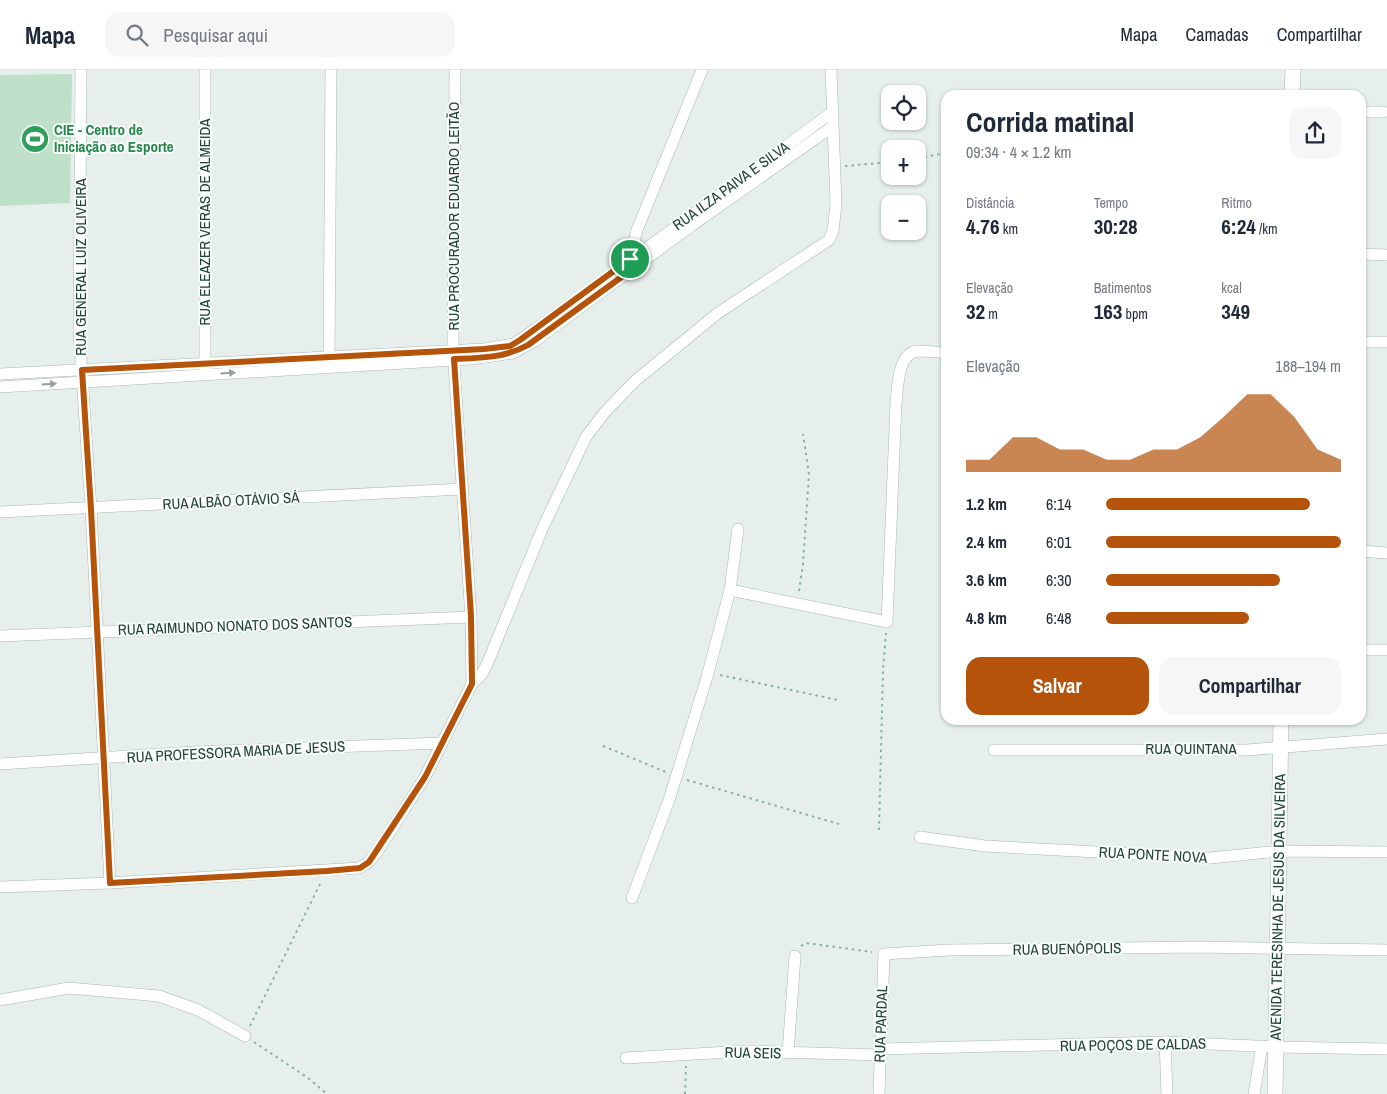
<!DOCTYPE html>
<html lang="pt">
<meta charset="utf-8">
<style>
body{margin:0;font-family:"Archivo Narrow",sans-serif;background:#f6f6f7;color:#1f2937;height:100vh;display:flex;flex-direction:column;font-size:19px;white-space:nowrap}
*{box-sizing:border-box;margin:0}
p{font-size:16px;color:#747a83}
.icon{flex:none;width:28px;height:28px;fill:none;stroke:currentColor;stroke-width:2;stroke-linecap:round;stroke-linejoin:round}
.map{position:relative;flex:1;overflow:hidden}
.details{position:absolute;left:941px;top:20px;width:425px;height:635px;display:flex;flex-direction:column;background:#fff;border-radius:15px;box-shadow:0 1px 4px #0004}
.details>*{flex:none}
.controls{position:absolute;left:881px;top:15px;display:grid;gap:10px}
.controls a{display:grid;place-items:center;width:45px;height:45px;border-radius:10px;background:#fff;box-shadow:0 1px 4px #0004;font-size:25px}
.pin{position:absolute;display:grid;place-items:center;width:42px;height:42px;color:#fff;margin:-21px;border:2px solid #fff;border-radius:50%;box-shadow:0 1px 5px #0007}
.round{display:grid;place-items:center;flex:none;width:52px;height:52px;border-radius:15px;background:#f6f6f7}
.head{display:flex;align-items:center;justify-content:space-between;height:85px;padding:0 25px}
h1{font-size:28px;font-weight:800;line-height:38px}
.stats{display:grid;grid-template-columns:repeat(3,1fr);gap:8px;height:85px;padding:5px 25px}
.stats div{display:grid;align-content:center}
.stats b{font-size:21px;font-weight:800}
.stats small{font-size:14px;font-weight:400}
.stats p{font-size:14px}
.chart{height:140px;padding:10px 25px}
.chart p{display:flex;justify-content:space-between}
.chart svg{width:100%;height:90px;margin-top:5px;fill:#b45309;opacity:.7}
.primary-button{display:flex;gap:10px;margin-top:auto;padding:10px 25px}
.primary-button a{flex:1;height:58px;border-radius:15px;background:#b45309;color:#fff;font-size:20px;font-weight:800;line-height:58px;text-align:center}
.primary-button a+a{background:#f6f6f7;color:#1f2937}
ul{padding:0 25px;list-style:none;font-size:16px}
li{display:grid;grid-template-columns:80px 60px 1fr;align-items:center;height:38px}
li i{height:12px;border-radius:6px;background:#b45309}
header{display:flex;align-items:center;gap:30px;box-sizing:border-box;height:70px;padding:0 25px;background:#fff;border-bottom:1px solid #e0e1e3}
header strong{font-size:24px}
nav{display:flex;gap:28px;margin-inline-start:auto;font-size:18px}
.search{width:350px;height:45px;background:#f6f6f7;display:flex;align-items:center;gap:12px;box-sizing:border-box;padding:0 18px;border-radius:15px;color:#747a83;font-size:19px}
.map>svg:first-child{display:block}
</style>
<header>
<strong>Mapa</strong>
<div class="search"><svg class="icon" aria-label="search" viewBox="0 0 24 24"><circle cx="10" cy="10" r="6"/><path d="M15 15l6 6"/></svg>Pesquisar aqui</div>
<nav><a>Mapa</a><a>Camadas</a><a>Compartilhar</a></nav>
</header>
<div class="map">
<svg width="1387" height="1024" viewBox="0 0 1387 1024">
<rect width="100%" height="100%" fill="#e6efeb"/>
<path fill="#bfe0c8" d="M72 4 70 133 0 136V5Z"/>
<g fill="none" stroke-linecap="round" stroke-linejoin="round">
<defs>
<g id="street">
<path d="M81 0 79 262 91 439 110 813"/>
<path d="M1361 42H1383"/>
<path d="M1361 184 1387 185"/>
<path d="M629 192 637 160 702 0"/>
<path d="M1361 272H1387"/>
<path d="M329 293 331 0"/>
<path d="M205 300V0"/>
<path d="M0 304 484 279 514 274 553 247 831 43"/>
<path d="M0 317 471 289 513 283 535 271 691 156 832 57"/>
<path d="M0 442 463 419"/>
<path d="M1361 481 1387 483"/>
<path d="M730 520 887 552 896 333C898 318 897 283 918 281 927 281 937 282 946 283"/>
<path d="M0 566 471 547"/>
<path d="M1361 580H1387"/>
<path d="M472 614 482 604 488 592 543 457 586 367 605 342 635 311 718 243 829 170 833 161 836 134 831 0"/>
<path d="M994 680H1247L1387 669"/>
<path d="M0 694 194 682 442 673"/>
<path d="M920 767 985 776 1210 788 1280 781 1387 782"/>
<path d="M0 817 110 813 359 798 369 792 377 782 425 707 472 614 471 547 453 280 455 0"/>
<path d="M632 828 669 730 707 607 730 520 738 459"/>
<path d="M0 930 69 918 159 926 198 940 245 966"/>
<path d="M1165 972 1167 1024"/>
<path d="M880 979 1165 972 1275 977 1387 979"/>
<path d="M788 983 795 886"/>
<path d="M626 988 747 981 880 985"/>
<path d="M879 1024 884 884 949 880 1198 877 1387 880"/>
<path d="M1254 1024 1262 976"/>
</g>
<g id="secondary">
<path d="M1292 25 1293 0"/>
<path d="M1275 1024 1281 650"/>
</g>
</defs>
<use href="#street" stroke="#a8b8b2" stroke-width="12"/>
<use href="#secondary" stroke="#a4bbb3" stroke-width="16"/>
<g stroke="#86b3a5" stroke-width="2" stroke-dasharray="2.5 4" stroke-linecap="butt">
<path d="M918 88 946 83"/>
<path d="M845 96 890 92"/>
<path d="M799 521 803 494 809 404 803 364"/>
<path d="M720 605 838 630"/>
<path d="M603 676 666 702"/>
<path d="M687 710 839 754"/>
<path d="M879 760 883 600 886 563"/>
<path d="M801 876 806 873 872 882"/>
<path d="M250 956 321 812"/>
<path d="M254 972 308 1008 327 1024"/>
<path d="M685 1024 686 996"/>
</g>
<use href="#street" stroke="#fff" stroke-width="11"/>
<use href="#secondary" stroke="#fff" stroke-width="15"/>
</g>
<defs><path id="oneway-solid" d="M-6-.8H1V-3.2L6.5 0L1 3.2V.8H-6Z" transform="scale(1.25)"/></defs>
<g fill="#92a09c">
<use href="#oneway-solid" transform="translate(228 303) rotate(-4)"/>
<use href="#oneway-solid" transform="translate(49 314) rotate(-3)"/>
</g>
<g fill="none" stroke-linecap="round" stroke-linejoin="round">
<defs>
<path id="route" d="M630 189 627 203 528 275C505 288 479 288 454 289L471 546 472 614 425 707 369 792 360 798 327 801 110 813 91 439 82 300 484 279 510 276 520 270Z"/>
</defs>
<use href="#route" stroke="#fff" stroke-width="10"/>
<use href="#route" stroke="#b45309" stroke-width="6"/>
</g>
<defs>
<symbol id="stadium-disc" viewBox="-11 -11 22 22"><circle r="9.5" fill="#2e9e5b" stroke="#f7fbf9"/><path d="M0-5a6.5 5 0 1 0 0 10a6.5 5 0 1 0 0-10ZM-3.5-1.8h7v3.6h-7Z" fill="#fff"/></symbol>
</defs>
<g fill-rule="evenodd">
<use href="#stadium-disc" x="19" y="53" width="32" height="32"/>
</g>
<g text-anchor="middle" stroke-width="4" stroke-linejoin="round" paint-order="stroke">
<g font-size="15" font-weight="bold" fill="#27864d" stroke="#f7fbf9" text-anchor="start">
<text x="54" y="65">CIE - Centro de<tspan x="54" dy="17">Iniciação ao Esporte</tspan></text>
</g>
<g font-size="15" fill="#24423a" stroke="#f7fbf9">
<text transform="translate(731 116) rotate(-36)" y="5">RUA ILZA PAIVA E SILVA</text>
<text transform="translate(454 146) rotate(-90)" y="5">RUA PROCURADOR EDUARDO LEITÃO</text>
<text transform="translate(205 152) rotate(-90)" y="5">RUA ELEAZER VERAS DE ALMEIDA</text>
<text transform="translate(81 197) rotate(-90)" y="5">RUA GENERAL LUIZ OLIVEIRA</text>
<text transform="translate(231 431) rotate(-3)" y="5">RUA ALBÃO OTÁVIO SÁ</text>
<text transform="translate(235 556) rotate(-2)" y="5">RUA RAIMUNDO NONATO DOS SANTOS</text>
<text x="1191" y="684">RUA QUINTANA</text>
<text transform="translate(236 682) rotate(-3)" y="5">RUA PROFESSORA MARIA DE JESUS</text>
<text transform="translate(1153 785) rotate(3)" y="5">RUA PONTE NOVA</text>
<text transform="translate(1278 837) rotate(-89)" y="5">AVENIDA TERESINHA DE JESUS DA SILVEIRA</text>
<text transform="translate(1067 879) rotate(-1)" y="5">RUA BUENÓPOLIS</text>
<text transform="translate(881 954) rotate(-88)" y="5">RUA PARDAL</text>
<text transform="translate(1133 975) rotate(-1)" y="5">RUA POÇOS DE CALDAS</text>
<text transform="translate(753 983) rotate(1)" y="5">RUA SEIS</text>
</g>
</g>
</svg>
<div class="controls">
<a><svg class="icon" aria-label="locate" viewBox="0 0 24 24"><circle cx="12" cy="12" r="6"/><path d="M12 2v4M12 18v4M2 12h4M18 12h4"/></svg></a>
<a>+</a>
<a>−</a>
</div>
<div class="pin" style="left:630px;top:189px;background:#1e9e55"><svg class="icon" aria-label="arrive" viewBox="0 0 24 24"><path d="M6 21V4h12l-3 4 3 4H6"/></svg></div>
<section class="details">
<div class="head"><div><h1>Corrida matinal</h1><p>09:34 · 4 × 1.2 km</p></div><a class="round"><svg class="icon" aria-label="share" viewBox="0 0 24 24"><path d="M12 15V3M7 8l5-5 5 5M5 13v7h14v-7"/></svg></a></div>
<div class="stats">
<div><p>Distância</p><b>4.76<small> km</small></b></div>
<div><p>Tempo</p><b>30:28</b></div>
<div><p>Ritmo</p><b>6:24<small> /km</small></b></div>
</div>
<div class="stats">
<div><p>Elevação</p><b>32<small> m</small></b></div>
<div><p>Batimentos</p><b>163<small> bpm</small></b></div>
<div><p>kcal</p><b>349</b></div>
</div>
<div class="chart"><p><span>Elevação</span>188–194 m</p>
<svg viewBox="0 0 160 44" preserveAspectRatio="none"><path d="M0 44V38L10 38L20 27L30 27L40 33L50 33L60 38L70 38L80 33L90 33L100 27L110 17L120 6L130 6L140 17L150 33L160 38V44z"/></svg>
</div>
<ul>
<li><b>1.2 km</b>6:14<i style="width:87%"></i></li>
<li><b>2.4 km</b>6:01<i style="width:100%"></i></li>
<li><b>3.6 km</b>6:30<i style="width:74%"></i></li>
<li><b>4.8 km</b>6:48<i style="width:61%"></i></li>
</ul>
<div class="primary-button"><a>Salvar</a><a>Compartilhar</a></div>
</section>
</div>
